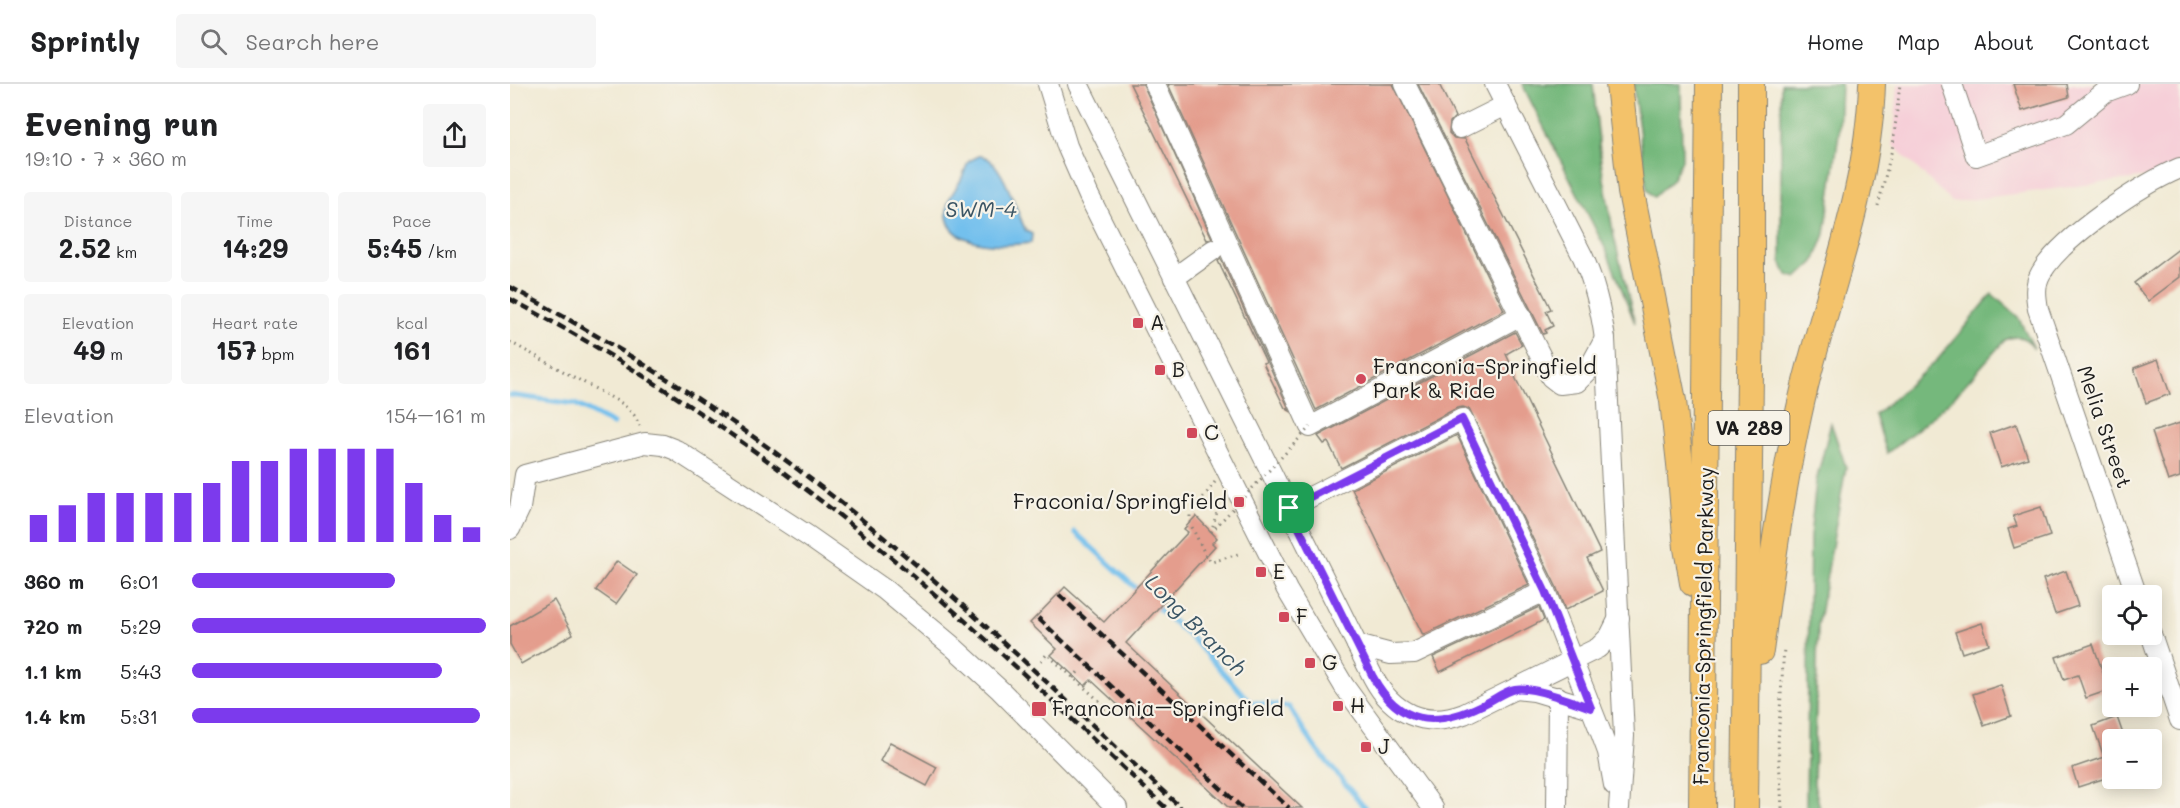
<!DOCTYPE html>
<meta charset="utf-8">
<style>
body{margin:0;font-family:Mali,sans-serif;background:#f6f6f6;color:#202124;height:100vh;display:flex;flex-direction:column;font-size:22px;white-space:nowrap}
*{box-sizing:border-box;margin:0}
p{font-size:20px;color:#757577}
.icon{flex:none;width:33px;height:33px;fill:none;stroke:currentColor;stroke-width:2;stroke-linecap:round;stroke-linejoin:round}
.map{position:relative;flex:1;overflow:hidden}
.details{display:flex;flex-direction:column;background:#fff;width:510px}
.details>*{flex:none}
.fabs{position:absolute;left:1592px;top:501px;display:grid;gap:12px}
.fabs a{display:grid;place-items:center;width:60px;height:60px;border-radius:6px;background:#fff;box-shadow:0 3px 15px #0003;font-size:30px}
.pin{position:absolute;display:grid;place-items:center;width:51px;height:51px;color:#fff;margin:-26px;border-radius:12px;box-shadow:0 3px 9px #0006}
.round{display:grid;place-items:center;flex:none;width:63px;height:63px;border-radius:6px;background:#f6f6f6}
.headline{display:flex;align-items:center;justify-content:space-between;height:102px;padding:0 24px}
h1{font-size:33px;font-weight:700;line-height:45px}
.figures{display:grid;grid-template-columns:repeat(3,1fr);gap:9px;height:102px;padding:6px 24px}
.figures div{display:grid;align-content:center;border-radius:6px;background:#f6f6f6;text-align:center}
.figures b{font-size:26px;font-weight:700}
.figures small{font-size:16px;font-weight:400}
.figures p{font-size:16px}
.chart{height:168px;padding:12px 24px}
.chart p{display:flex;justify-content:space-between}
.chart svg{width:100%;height:108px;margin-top:6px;stroke:#7c3aed;stroke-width:6}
ul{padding:0 24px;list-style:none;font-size:20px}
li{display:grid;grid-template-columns:96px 72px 1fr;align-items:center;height:45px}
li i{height:15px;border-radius:8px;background:#7c3aed}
header{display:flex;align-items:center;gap:36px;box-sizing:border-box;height:84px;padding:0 30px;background:#fff;border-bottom:2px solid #e0e0e0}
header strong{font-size:28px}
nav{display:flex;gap:33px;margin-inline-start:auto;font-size:21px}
.search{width:420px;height:54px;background:#f6f6f6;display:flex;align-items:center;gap:15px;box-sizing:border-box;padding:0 21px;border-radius:6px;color:#757577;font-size:22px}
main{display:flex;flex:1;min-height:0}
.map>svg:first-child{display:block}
</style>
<header>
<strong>Sprintly</strong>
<div class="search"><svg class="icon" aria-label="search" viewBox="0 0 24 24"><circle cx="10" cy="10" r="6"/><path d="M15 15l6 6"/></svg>Search here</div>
<nav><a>Home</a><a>Map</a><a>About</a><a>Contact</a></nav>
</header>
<main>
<section class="details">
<div class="headline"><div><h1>Evening run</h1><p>19:10 · 7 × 360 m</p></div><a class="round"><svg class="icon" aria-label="share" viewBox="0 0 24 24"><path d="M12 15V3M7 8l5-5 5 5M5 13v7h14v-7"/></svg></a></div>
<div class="figures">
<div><p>Distance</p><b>2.52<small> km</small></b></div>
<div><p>Time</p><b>14:29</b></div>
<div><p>Pace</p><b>5:45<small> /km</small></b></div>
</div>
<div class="figures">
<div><p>Elevation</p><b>49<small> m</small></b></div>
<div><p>Heart rate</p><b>157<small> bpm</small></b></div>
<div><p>kcal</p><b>161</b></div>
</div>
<div class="chart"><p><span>Elevation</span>154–161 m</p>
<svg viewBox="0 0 160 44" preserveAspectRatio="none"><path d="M5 44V33M15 44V29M25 44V24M35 44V24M45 44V24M55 44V24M65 44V20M75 44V11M85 44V11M95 44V6M105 44V6M115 44V6M125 44V6M135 44V20M145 44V33M155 44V38"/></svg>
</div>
<ul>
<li><b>360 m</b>6:01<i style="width:69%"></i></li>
<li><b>720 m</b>5:29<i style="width:100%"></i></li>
<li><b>1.1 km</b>5:43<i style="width:85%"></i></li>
<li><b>1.4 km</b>5:31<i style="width:98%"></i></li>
</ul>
</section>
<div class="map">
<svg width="1670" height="724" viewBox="0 0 1670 724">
<rect width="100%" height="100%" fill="#f7f3e8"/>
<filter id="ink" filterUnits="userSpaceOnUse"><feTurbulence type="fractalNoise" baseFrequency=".0167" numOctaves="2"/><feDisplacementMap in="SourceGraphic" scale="12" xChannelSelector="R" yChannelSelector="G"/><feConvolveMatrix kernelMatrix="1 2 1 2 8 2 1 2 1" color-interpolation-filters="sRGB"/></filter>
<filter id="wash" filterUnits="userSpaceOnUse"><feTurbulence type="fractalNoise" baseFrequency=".008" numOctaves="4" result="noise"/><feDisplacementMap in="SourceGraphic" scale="24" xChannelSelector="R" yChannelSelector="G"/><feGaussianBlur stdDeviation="1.35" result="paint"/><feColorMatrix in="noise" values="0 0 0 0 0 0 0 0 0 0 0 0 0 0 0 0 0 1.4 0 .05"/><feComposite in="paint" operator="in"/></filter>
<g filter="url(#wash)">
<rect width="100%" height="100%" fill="#f1ead4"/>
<path fill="#f6cfd8" d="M1388 0H1670V86L1653 91 1442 118 1383 61Z"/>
<g fill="#74b87b" stroke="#486a4c" stroke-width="1.5">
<path d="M1012 0H1083L1091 78 1104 153 1125 239 1097 168Z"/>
<path d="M1123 0H1171L1172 76 1162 96 1144 113 1137 106Z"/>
<path d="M1271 0H1331L1329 49 1315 150 1304 178 1287 194 1277 191 1271 178Z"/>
<path d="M1482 210 1508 233 1524 264C1517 253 1507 250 1495 256L1443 314 1414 340 1377 369 1365 331 1428 275Z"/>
<path d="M1321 339 1336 383 1308 542 1304 700 1310 724H1296L1300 453 1306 398Z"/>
</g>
<path fill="#73c0ed" stroke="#486e84" stroke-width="1.5" d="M469 72C491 70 507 130 516 147L522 150 521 159C495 162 432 165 437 124 438 113 444 108 449 99 453 93 455 84 459 77Z"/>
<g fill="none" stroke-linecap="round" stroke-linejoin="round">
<g stroke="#73c0ed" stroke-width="5">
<path d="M0 311 65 320 103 340"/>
<path d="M565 448 630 508"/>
<path d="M643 520 682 554 740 618 779 623 804 662 855 724"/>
</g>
</g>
<g id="blocks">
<g fill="#e49d8d">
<path d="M620 0H633L702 154 697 156Z"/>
<path d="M658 0H883L994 226 806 326Z"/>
<path d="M908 0H929L945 33 940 38 939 49 944 54 955 55 1041 225 1036 227 1043 242 1035 246 1036 249 1033 250Z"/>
<path d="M1503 0H1557L1559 13 1512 27Z"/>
<path d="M1670 164V193L1638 217 1624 199Z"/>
<path d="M711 175 780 327 775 324 753 279 756 278 708 177Z"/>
<path d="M1005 248 1012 261 996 270 1006 292 1005 293 1090 468 1077 474 1093 507 1055 526 1046 502 959 325 953 323 947 324 831 384 818 358 814 360 808 352Z"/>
<path d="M1648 275 1660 310 1636 319 1624 284Z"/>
<path d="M1670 339V393L1658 397 1642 348Z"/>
<path d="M1506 340 1518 374 1491 383 1480 349Z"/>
<path d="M947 351 1019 501 913 551 842 405Z"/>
<path d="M1531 423 1540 452 1504 464 1498 445 1507 442 1503 432Z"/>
<path d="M686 432 707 454 702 459 705 462 616 559 792 724H719L581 596 575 602 541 571 547 565 520 539 555 503 594 538 678 448 674 445Z"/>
<path d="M107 477 127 491 106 520 86 506Z"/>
<path d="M1556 487 1568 522 1545 530 1533 495Z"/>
<path d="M44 516 63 550 11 580 0 560V542Z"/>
<path d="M1029 523 1034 536 930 588 923 573Z"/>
<path d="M1472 539 1479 560 1452 569 1445 548Z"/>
<path d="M1583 560 1599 606 1576 614 1568 591 1554 596 1546 573Z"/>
<path d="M1491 601 1501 632 1474 642 1463 610Z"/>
<path d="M1607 633 1615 656H1602V692L1568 703 1562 684 1594 673 1583 642Z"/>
<path d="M380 658 427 683 417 702 370 677Z"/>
</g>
</g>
</g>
<g filter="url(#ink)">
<use href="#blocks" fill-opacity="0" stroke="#868378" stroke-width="1.5"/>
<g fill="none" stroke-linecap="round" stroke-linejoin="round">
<defs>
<g id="minor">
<path d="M538 0 557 62 579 112 777 506 834 602 923 724"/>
<path d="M568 0 863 593C882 629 914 645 954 630L1088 564 1100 552 1109 534"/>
<path d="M645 0 800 343 1011 231"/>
<path d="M895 0 1041 293 1050 300 1067 298 1077 288 1095 255"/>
<path d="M985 0 1073 173C1085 200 1091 226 1095 255L1114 652 1109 724"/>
<path d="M1442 0 1466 72 1556 40 1595 8 1617 0"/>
<path d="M950 44 996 21"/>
<path d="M664 194 703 166"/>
<path d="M779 424 952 335 1035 507 1091 649 1098 668 1104 701"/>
<path d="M0 445 10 424 15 391 135 359 153 361 166 366 298 452 375 506 442 562 490 606 607 724"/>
<path d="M1627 512 1528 225C1526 213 1524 201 1531 189 1552 153 1632 100 1670 84"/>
<path d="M1641 550 1670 636"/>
<path d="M847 561 881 570 904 569 1035 507"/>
<path d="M1005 605 1024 607 1081 624"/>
<path d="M1047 724 1048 613"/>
</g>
<g id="major">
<path d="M1109 0 1121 108 1163 317 1170 380 1177 464 1183 499"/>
<path d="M1250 567C1262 478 1274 389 1295 302 1320 201 1359 104 1362 0"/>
<path d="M1192 724 1199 0"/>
<path d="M1235 724 1241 202V0"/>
</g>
</defs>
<use href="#minor" stroke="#868378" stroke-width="22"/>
<use href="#major" stroke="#868378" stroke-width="28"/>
<g stroke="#868378" stroke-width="3" stroke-dasharray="1.5 4.5" stroke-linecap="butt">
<path d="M1368 122 1383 61 1390 0"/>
<path d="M0 258 113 320 124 331 130 342"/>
<path d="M705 398 680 431V439L696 472 702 478 728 470"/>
<path d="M701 448 707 428"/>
<path d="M531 577 537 570 596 623 589 630"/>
<path d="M563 594 569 587"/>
<path d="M1272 724 1268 659 1274 563"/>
</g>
<use href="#minor" stroke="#fff" stroke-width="20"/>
<use href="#major" stroke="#f3c26a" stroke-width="26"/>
<g stroke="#1c1c1c" stroke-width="4.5" stroke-dasharray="9 4.5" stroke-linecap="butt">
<path d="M0 203C109 262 215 328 312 404 439 502 554 615 671 724"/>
<path d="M0 215C155 296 298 400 430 515 508 582 581 654 656 724"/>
<path d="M549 511 779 724"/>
<path d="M528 534 732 724"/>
</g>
<path stroke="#868378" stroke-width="3" stroke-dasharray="1.5 4.5" stroke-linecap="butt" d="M701 448 800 343"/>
</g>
</g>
<g fill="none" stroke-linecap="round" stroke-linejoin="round" filter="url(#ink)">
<defs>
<path id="route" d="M952 335 1035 507 1081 624C1065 618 1020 602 1005 605 994 607 982 617 972 621 925 644 889 641 863 593L779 424Z"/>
</defs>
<use href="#route" stroke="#fff" stroke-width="12"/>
<use href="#route" stroke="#7c3aed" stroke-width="8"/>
</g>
<g fill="#d1495b" stroke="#f7f3e8" stroke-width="2">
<rect x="622" y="233" width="12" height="12" rx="3"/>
<rect x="644" y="280" width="12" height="12" rx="3"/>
<circle cx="851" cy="295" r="6"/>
<rect x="676" y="343" width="12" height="12" rx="3"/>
<rect x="723" y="412" width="12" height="12" rx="3"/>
<rect x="745" y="482" width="12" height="12" rx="3"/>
<rect x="768" y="527" width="12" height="12" rx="3"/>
<rect x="794" y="573" width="12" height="12" rx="3"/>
<rect x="822" y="616" width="12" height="12" rx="3"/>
<rect x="521" y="617" width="16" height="16" rx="3"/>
<rect x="850" y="657" width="12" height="12" rx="3"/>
</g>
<g text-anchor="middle" stroke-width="4.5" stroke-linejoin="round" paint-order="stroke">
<rect fill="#f7f3e8" stroke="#5e5c59" stroke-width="1.5" x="1198.5" y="327" width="81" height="34" rx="4.5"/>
<g font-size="20" font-weight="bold" fill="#1c1c1c">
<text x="1239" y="351">VA 289</text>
</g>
<g font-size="21" fill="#1c1c1c" stroke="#f7f3e8" text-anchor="start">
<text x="640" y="246">A</text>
<text x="863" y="290">Franconia-Springfield<tspan x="863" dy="24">Park &amp; Ride</tspan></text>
<text x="662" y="293">B</text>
<text x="694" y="356">C</text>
<text x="717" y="425" text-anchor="end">Fraconia/Springfield</text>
<text x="763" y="495">E</text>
<text x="786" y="540">F</text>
<text x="812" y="586">G</text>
<text x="840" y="629">H</text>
<text x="542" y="632">Franconia–Springfield</text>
<text x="868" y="670">J</text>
</g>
<g font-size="21" fill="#1c1c1c" stroke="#f7f3e8">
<text transform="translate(1594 343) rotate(71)" y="7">Melia Street</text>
<text transform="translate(1194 542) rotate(-89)" y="7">Franconia-Springfield Parkway</text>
</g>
<g font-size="22" font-style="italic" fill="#3a5565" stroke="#f7f3e8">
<text x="471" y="133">SWM-4</text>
<text transform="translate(686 541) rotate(45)" y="8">Long Branch</text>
</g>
</g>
</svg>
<div class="fabs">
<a><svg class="icon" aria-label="locate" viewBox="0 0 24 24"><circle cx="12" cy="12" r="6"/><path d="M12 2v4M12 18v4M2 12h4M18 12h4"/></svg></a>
<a>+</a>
<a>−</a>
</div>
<div class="pin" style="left:779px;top:424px;background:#1e9e55"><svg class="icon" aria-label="arrive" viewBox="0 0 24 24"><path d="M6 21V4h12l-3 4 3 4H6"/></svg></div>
</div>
</main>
